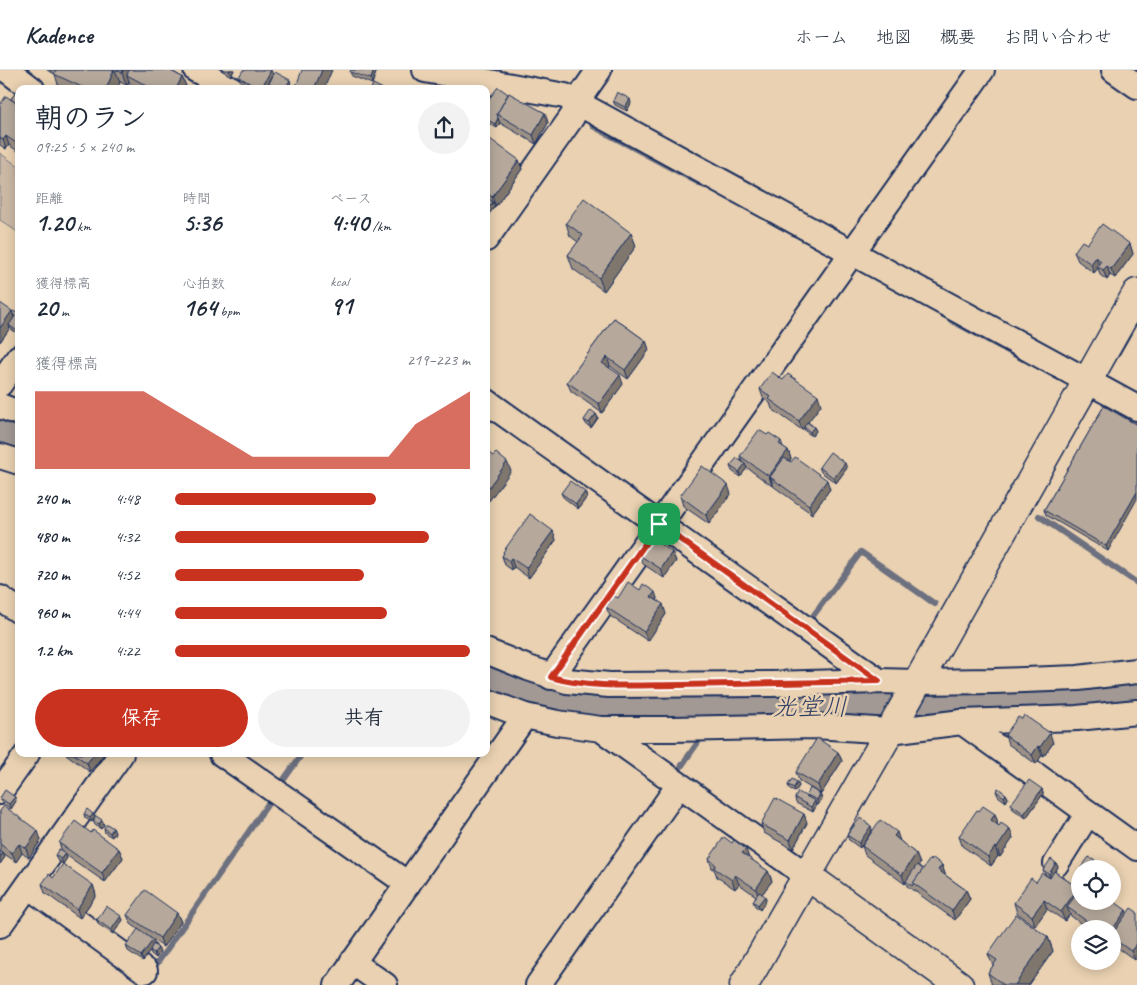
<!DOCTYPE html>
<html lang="ja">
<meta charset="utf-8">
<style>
body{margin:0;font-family:Caveat,"Klee One",sans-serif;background:#f2f2f3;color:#1f2937;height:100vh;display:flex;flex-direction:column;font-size:19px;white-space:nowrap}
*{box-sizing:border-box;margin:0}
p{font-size:16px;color:#747a83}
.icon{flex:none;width:28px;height:28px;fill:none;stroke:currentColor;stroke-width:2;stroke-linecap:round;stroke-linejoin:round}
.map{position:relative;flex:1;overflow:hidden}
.details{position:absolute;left:15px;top:15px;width:475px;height:672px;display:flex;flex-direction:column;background:#fff;border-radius:10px;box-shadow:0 2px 12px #0003}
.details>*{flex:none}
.fabs{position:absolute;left:1071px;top:790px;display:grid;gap:10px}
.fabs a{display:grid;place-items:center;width:50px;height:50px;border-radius:50%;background:#fff;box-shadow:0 2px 12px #0003;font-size:25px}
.pin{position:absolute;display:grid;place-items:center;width:42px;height:42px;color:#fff;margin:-21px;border-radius:10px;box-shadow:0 2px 8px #0006}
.round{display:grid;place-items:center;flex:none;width:52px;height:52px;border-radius:26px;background:#f2f2f3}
.summary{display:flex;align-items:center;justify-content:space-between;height:85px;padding:0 20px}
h1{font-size:28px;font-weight:800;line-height:38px}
.metrics{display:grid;grid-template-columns:repeat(3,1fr);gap:8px;height:85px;padding:5px 20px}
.metrics div{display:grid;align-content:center}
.metrics b{font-size:25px;font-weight:800}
.metrics small{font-size:14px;font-weight:400}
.metrics p{font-size:14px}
.chart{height:140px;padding:10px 20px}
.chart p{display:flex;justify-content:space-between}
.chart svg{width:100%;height:90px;margin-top:5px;fill:#c8321e;opacity:.7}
.cta{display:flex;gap:10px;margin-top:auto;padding:10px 20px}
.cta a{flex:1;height:58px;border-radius:30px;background:#c8321e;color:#fff;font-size:20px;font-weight:800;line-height:58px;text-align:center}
.cta a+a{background:#f2f2f3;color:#1f2937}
ul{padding:0 20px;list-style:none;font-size:16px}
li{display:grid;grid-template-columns:80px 60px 1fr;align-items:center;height:38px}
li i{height:12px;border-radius:6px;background:#c8321e}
header{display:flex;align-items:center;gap:30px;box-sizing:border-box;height:70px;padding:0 25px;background:#fff;border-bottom:1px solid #e0e1e3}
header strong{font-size:24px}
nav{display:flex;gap:28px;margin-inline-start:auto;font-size:18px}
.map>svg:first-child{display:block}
</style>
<header>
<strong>Kadence</strong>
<nav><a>ホーム</a><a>地図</a><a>概要</a><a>お問い合わせ</a></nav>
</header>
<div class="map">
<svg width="1137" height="915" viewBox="0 0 1137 915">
<rect width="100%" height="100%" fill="#e9d1b1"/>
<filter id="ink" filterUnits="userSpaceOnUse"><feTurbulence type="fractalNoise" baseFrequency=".02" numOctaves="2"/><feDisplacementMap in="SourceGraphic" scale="10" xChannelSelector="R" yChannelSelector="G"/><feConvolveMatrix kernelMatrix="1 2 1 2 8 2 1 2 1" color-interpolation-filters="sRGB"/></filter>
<g filter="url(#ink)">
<path fill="#cbb9a5" stroke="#737482" d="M0 83 19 97V163L0 150Z"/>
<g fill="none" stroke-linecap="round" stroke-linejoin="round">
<g stroke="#6c6f7f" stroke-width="6">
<path d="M593 56 705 116"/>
<path d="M951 250 1023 289"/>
<path d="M1121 342 1137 352"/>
<path d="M1039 446 1137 513"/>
<path d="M813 546 861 482 935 534"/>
<path d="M713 651 723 637"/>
<path d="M678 701 703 665"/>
<path d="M276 713 280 715 302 684"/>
<path d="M142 915 272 728"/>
</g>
<g stroke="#a29995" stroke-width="39">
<path d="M0 360 19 367"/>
<path d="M486 606 519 619 563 632 664 636H971L1137 620"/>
</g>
<defs>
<g id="minor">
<path d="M7 0 32 19"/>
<path d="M196 0 232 19"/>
<path d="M425 0 565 26 1137 338"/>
<path d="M1114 0 1137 16"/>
<path d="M486 169 572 47 583 23 599 0"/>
<path d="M0 314 19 287"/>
<path d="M486 331 879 611"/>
<path d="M0 336 19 343"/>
<path d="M0 386 19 392"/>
<path d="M0 528 19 541"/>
<path d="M486 581 528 598 567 611 609 615 771 614 879 611 916 612 994 611 1078 608 1137 601"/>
<path d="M551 607 982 0"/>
<path d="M486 631 525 646 557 653 601 659 806 805"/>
<path d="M962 652 1077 648 1137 642"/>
<path d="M601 659H673L815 656 890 661 962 652 1137 778"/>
<path d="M222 684 408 814"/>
<path d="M0 722 27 684"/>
<path d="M1056 794 1088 743"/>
<path d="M28 816 145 901"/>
<path d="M0 855 121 684"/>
<path d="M352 892 385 915"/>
<path d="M337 915 525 646"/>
<path d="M538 915 679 715"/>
</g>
<g id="tertiary">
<path d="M806 805 959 915"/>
<path d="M744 915 890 661 1137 223"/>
</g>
</defs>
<use href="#minor" stroke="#1b2f5e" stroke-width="28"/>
<use href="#tertiary" stroke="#1b2f5e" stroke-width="31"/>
<use href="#minor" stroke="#e9d1b1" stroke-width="24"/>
<use href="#tertiary" stroke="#e9d1b1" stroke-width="28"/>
</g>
<g fill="#9d9186" stroke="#1b2f5e">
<path d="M47 0H170L182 7 186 16 184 19H139L130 14 129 11 128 15H126L120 12 117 19H62L59 18 55 4Z"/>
<path d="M221 0H234L231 6Z"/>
<path d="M351 0H377L372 14 352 6 350 2Z"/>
<path d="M239 7 265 19H253L241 12Z"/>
<path d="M19 19V82L9 75 6 79 0 75V35L11 29Z"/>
<path d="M508 24 545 43 548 53 536 74 500 53 497 58 488 53 486 49Z"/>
<path d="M613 31 631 33 627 41 615 35Z"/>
<path d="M486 75 519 90 522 99 496 136 494 135 495 136 486 148Z"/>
<path d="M566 153 631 163 636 176 604 221 573 199 568 185 578 172 570 166Z"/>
<path d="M1130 174 1133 184 1115 208 1110 205 1107 210 1100 205 1098 198 1094 203 1078 191 1074 182Z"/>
<path d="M12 241V242L19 244V265L10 258 0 272Z"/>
<path d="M614 248 646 271 649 280 628 309 610 296 609 298 623 314 602 343 571 321 567 312Z"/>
<path d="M783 310 821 335 808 352 814 357 816 361 812 366 805 361 804 358 802 360 772 339 770 333 763 328 760 319Z"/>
<path d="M1104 336 1108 481 1046 445 1044 440Z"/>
<path d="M596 344 598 348 591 358 586 354 584 350Z"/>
<path d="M767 365 781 371 783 377 788 380 791 389 789 391 830 419 812 444 773 416V414L772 416 746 397 747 398 740 407 732 401 730 396 742 392 740 386Z"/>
<path d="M819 397 847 398 836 413 821 402Z"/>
<path d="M561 423 587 427 578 439 563 427Z"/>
<path d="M731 424 709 454 683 436 680 426Z"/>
<path d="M553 461 556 470 529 508 514 497 512 500 505 495 502 486 504 484 503 482Z"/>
<path d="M672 482 676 491 664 508 643 494 639 485Z"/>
<path d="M618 528 658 531 666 544 648 571 610 546 606 537Z"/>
<path d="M1005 665 1053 673 1044 686 1042 685 1036 694 1008 674Z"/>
<path d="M838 682 842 691 821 724 799 711 796 702Z"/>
<path d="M66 684H104L90 702Z"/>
<path d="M797 712 799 716 795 722 790 720 788 715Z"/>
<path d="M1042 719 1043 724 1026 748 1013 739 1011 734Z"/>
<path d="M996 721 1006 724 1008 728 1006 732 998 726Z"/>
<path d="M820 724 822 729 818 735 816 734V736L813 742 796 733 795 728 808 727 807 725Z"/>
<path d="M0 727 16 731 11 739 1 732Z"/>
<path d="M0 741 41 770 29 788 22 783 16 792 3 783 5 787 0 794Z"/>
<path d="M979 741 995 744 998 753 997 754 999 756 1010 759 1013 768 1000 787 998 786 991 796 962 776 959 766Z"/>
<path d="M84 744H93L95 748 102 750 104 755 101 759 95 755 93 751 92 752 85 748Z"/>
<path d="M804 744 807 753 793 779 764 763 761 754Z"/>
<path d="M104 758H113L115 763 112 767 105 763Z"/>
<path d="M872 760 900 771 916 784 920 794 918 796 923 799 931 791 942 795 945 804V805L966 820 970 829 955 850 916 822 915 819 914 821 907 816 906 813 905 814 865 785 862 776 860 778 849 770 847 765Z"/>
<path d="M91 763 119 779 123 788 105 812 66 785 67 788 63 794 57 790 55 785 62 781 59 773Z"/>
<path d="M749 788 768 801 772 811 762 824 766 830 760 840 755 836 753 831 756 826 739 814 735 819 717 807 715 801 712 798 709 789Z"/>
<path d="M1056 793 1058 797 1055 802 1078 818 1079 820 1126 840 1135 890 1114 875 1113 873 1112 874V859H1088L1071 846 1070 844 1065 851 1047 839 1035 856 1017 843 1014 833 1036 812 1050 808 1045 804 1043 800Z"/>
<path d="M53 808 93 815 96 825 80 848 45 823 42 814Z"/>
<path d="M177 843 181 852 163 877 131 854 127 845Z"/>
<path d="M121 846 123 850 113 864 98 854 97 850Z"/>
<path d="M1048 867 1053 881 1029 915H992L988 903 993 896 988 884Z"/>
<path d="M155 874 160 882 156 888 151 884 150 881 143 891 128 881 126 876Z"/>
</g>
<g fill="#7f766d" stroke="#1b2f5e">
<path d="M114 0H115L120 12 117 19H106Z"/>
<path d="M123 0H135L127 5 129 11 127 16 122 3Z"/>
<path d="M229 0H234L231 6Z"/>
<path d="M271 0 273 5 265 19H261Z"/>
<path d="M322 0H332L324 19H314Z"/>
<path d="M374 0H377L372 14 371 9Z"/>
<path d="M182 7 186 16 184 19H176Z"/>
<path d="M290 10 291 15 289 19H285Z"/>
<path d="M630 29 631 33 627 41 625 37Z"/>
<path d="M545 43 548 53 536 74 533 65Z"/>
<path d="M498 48 500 53 497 58 495 54Z"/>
<path d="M6 66 9 75 6 79 3 70Z"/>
<path d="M19 69V81L16 73Z"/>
<path d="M519 90 522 99 496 136 492 127Z"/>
<path d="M493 132 495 136 486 148V141Z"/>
<path d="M631 163 636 176 604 221 599 208Z"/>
<path d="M1130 174 1133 184 1115 208 1111 199Z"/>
<path d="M1096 187 1099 196H1097L1098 198 1094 203 1091 194Z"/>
<path d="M1107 196 1110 205 1107 210 1103 200Z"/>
<path d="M12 241 15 250 9 255 10 258 0 272V258Z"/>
<path d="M646 271 649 280 628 309 625 300Z"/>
<path d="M607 287 610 296 606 302 602 293Z"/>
<path d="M620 305 623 314 602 343 599 334Z"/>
<path d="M818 325 821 335 802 360 799 351Z"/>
<path d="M596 344 598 348 591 358 589 353Z"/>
<path d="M814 357 816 361 812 366 810 362Z"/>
<path d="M788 380 791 389 775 411 770 407 773 414 772 416 769 406Z"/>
<path d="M507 392 511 401 489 431 486 423V421Z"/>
<path d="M845 393 847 398 836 413 834 408Z"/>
<path d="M745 394 747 398 740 407 739 402Z"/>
<path d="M827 410 830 419 812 444 809 435Z"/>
<path d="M728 415 731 424 709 454 706 445Z"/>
<path d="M585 422 587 427 578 439 576 434Z"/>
<path d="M1137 422V429L1108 481 1106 476Z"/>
<path d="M553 461 556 470 529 508 526 498Z"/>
<path d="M672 482 676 491 664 508 661 499Z"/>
<path d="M511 488 514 497 512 500 509 491Z"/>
<path d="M655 522 658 531 651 527Z"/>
<path d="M663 534 666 544 648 571 644 562Z"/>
<path d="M1050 663 1053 673 1044 686 1040 677Z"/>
<path d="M1038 676 1042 685 1036 694 1032 685Z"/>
<path d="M838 682 842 691 821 724 818 715Z"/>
<path d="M94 684H104L90 702 87 693Z"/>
<path d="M797 712 799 716 795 722 794 718Z"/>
<path d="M1042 719 1043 724 1026 748 1024 744Z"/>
<path d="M820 724 822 729 818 735 817 730Z"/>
<path d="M1006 724 1008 728 1006 732 1004 727Z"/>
<path d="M15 727 16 731 11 739 9 734Z"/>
<path d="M815 731 816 736 813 742 811 737Z"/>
<path d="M93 744 95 748 92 752 90 748Z"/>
<path d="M804 744 807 753 793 779 790 770Z"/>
<path d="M995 744 998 753 994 759 991 750Z"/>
<path d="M102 750 104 755 101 759 99 754Z"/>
<path d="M871 756 872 760 860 778 859 773Z"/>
<path d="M113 758 115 763 112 767 110 763Z"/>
<path d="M1010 759 1013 768 1000 787 997 778Z"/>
<path d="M38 761 41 770 29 788 26 778Z"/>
<path d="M897 762 900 771 894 766Z"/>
<path d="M19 774 22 783 16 792 12 783Z"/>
<path d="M995 777 998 786 991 796 988 787Z"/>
<path d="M119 779 123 788 105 812 102 803Z"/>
<path d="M746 779 749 788 742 783Z"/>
<path d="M3 783 5 787 0 794V787Z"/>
<path d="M65 783 67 788 63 794 61 789Z"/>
<path d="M916 784 920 794 907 812 906 811 905 814 902 805Z"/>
<path d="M1056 793 1058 797 1050 808 1049 804Z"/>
<path d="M1098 793 1100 798 1099 799H1094Z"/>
<path d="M942 795 945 804 942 809 938 800Z"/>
<path d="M768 801 772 811 759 828 756 819Z"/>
<path d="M735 805 739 814 735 819 732 810Z"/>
<path d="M93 815 96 825 80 848 77 839Z"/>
<path d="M1078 818 1080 823 1067 837 1070 844 1065 851 1061 842Z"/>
<path d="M966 820 970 829 955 850 952 841Z"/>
<path d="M765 826 766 830 760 840 758 835Z"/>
<path d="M1044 830 1047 839 1035 856 1032 846Z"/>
<path d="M1126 840 1130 850 1112 868V860Z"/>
<path d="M177 843 181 852 163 877 160 868Z"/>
<path d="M121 846 123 850 113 864 111 860Z"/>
<path d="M1048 867 1053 881 1029 915H1015Z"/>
<path d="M153 870 155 874 151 880H150V881L143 891 141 886Z"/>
<path d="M1137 873V887L1135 890 1131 881Z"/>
<path d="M158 878 160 882 156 888 154 883Z"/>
</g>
<g fill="#b6a99c" stroke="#1b2f5e">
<path d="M56 0H114L106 19H86L54 4Z"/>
<path d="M117 0H123L122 3Z"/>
<path d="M129 0H169L182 7 176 19H153L127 5Z"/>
<path d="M243 0H271L261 19H260L239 7Z"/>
<path d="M302 0H322L314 19H295Z"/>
<path d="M351 0H374L371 9 350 2Z"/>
<path d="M275 2 290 10 285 19H266Z"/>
<path d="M126 14 135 19H124Z"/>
<path d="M373 14 383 19H371Z"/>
<path d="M498 17 508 24 497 44 498 48 495 54 486 49V47L488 30Z"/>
<path d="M18 19H19V35L11 29Z"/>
<path d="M617 22 630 29 625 37 613 31Z"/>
<path d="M509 23 545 43 533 65 497 44Z"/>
<path d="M6 26 19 35V69L16 73 6 66 3 70 0 68V35Z"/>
<path d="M490 69 519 90 492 127 486 122V75Z"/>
<path d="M486 127 493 132 486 141Z"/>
<path d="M584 128 631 163 599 208 568 185 583 165 566 153Z"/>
<path d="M1102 154 1130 174 1111 199 1107 196 1103 200 1097 196 1101 191 1096 187 1091 194 1074 182 1082 171 1087 174Z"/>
<path d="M0 233 12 241 0 258Z"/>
<path d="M13 241 19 244V259L17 261 9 255 15 246 13 244 12 242Z"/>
<path d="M614 248 646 271 625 300 607 287 602 293 620 305 599 334 567 312Z"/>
<path d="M772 302 783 310 788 304 818 325 799 351 769 329 771 327 760 319Z"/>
<path d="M1104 336 1137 355V422L1106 476 1044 440Z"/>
<path d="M591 340 596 344 589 353 584 350Z"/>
<path d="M807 352 814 357 810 362 804 357Z"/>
<path d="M759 360 767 365 769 363 781 371 779 374 788 380 769 406 740 386Z"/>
<path d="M486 381 493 386 496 383 507 392 486 421Z"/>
<path d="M830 382 845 393 834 408 819 397Z"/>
<path d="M795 387 827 410 809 435 770 407 784 388 791 392Z"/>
<path d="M737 388 745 394 739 402 730 396Z"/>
<path d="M702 396 728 415 706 445 680 426Z"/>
<path d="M570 411 585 422 576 434 561 423Z"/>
<path d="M530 444 553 461 526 498 511 488 509 491 502 486 504 483 503 482Z"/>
<path d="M651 468 672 482 661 499 639 485Z"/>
<path d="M628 512 640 520 643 514 655 522 651 527 663 534 644 562 606 537 614 526 618 528Z"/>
<path d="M1024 645 1050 663 1040 677 1038 676 1032 685 1005 665 1018 647 1022 649Z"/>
<path d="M817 668 838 682 818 715 796 702Z"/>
<path d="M74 684H94L87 693Z"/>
<path d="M792 709 797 712 794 718 788 715Z"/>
<path d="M1029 710 1042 719 1024 744 1011 734Z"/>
<path d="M810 718 820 724 817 730 807 725Z"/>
<path d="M998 718 1006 724 1004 727 996 721Z"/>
<path d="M5 720 15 727 9 734 0 728Z"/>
<path d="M798 722 815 731 811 737 795 728Z"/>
<path d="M775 728 804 744 790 770 761 754Z"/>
<path d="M4 736 38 761 26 778 19 774 12 783 0 774V741Z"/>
<path d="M983 736 995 744 991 750 999 756 1001 753 1010 759 997 778 995 777 988 787 959 766 977 740 979 741Z"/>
<path d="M87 739 93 744 90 748 84 744Z"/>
<path d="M96 746 102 750 99 754 93 750Z"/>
<path d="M860 748 871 756 859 773 847 765Z"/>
<path d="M880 750 897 762 894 766 916 784 902 805 862 776Z"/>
<path d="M75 751 91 763 93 760 119 779 102 803 59 773Z"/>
<path d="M107 754 113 758 110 763 104 758Z"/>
<path d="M724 767 732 773 734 770 746 779 742 783 768 801 756 819 735 805 732 810 714 798 716 795 709 789Z"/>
<path d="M59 779 65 783 61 789 55 785Z"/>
<path d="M0 781 3 783 0 787Z"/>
<path d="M1089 787 1098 793 1094 799H1080Z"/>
<path d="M933 788 942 795 938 800 966 820 952 841 913 813 930 789 931 791Z"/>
<path d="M1051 789 1056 793 1049 804 1043 800Z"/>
<path d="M63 794 93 815 77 839 42 814 49 804 53 808Z"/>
<path d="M917 795 923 799 913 813V815L912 816 906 811Z"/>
<path d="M1054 801 1078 818 1061 842 1044 830 1032 846 1014 833 1031 808 1036 812 1042 803 1050 808Z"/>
<path d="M1080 819V831H1112V830L1126 840 1112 860V859H1098L1067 837Z"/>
<path d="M145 820 177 843 160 868 127 845Z"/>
<path d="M759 822 765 826 758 835 753 831Z"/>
<path d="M106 836 121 846 111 860 97 850Z"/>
<path d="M1131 838 1137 842V873L1131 881 1112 868V864Z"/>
<path d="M1016 844 1048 867 1015 915H1004L988 903 997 890 988 884Z"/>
<path d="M138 859 153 870 141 886 126 876Z"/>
<path d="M153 874 158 878 154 883 150 880Z"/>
</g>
</g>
<g fill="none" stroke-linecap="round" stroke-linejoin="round" filter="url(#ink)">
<defs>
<path id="route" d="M659 454 879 611C813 612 746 614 680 615 638 615 593 619 551 607Z"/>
</defs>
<use href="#route" stroke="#fff" stroke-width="10"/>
<use href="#route" stroke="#c8321e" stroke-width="6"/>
</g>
<g text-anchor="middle" stroke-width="5" stroke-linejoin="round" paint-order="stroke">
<g font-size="25" font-style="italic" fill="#2f3f66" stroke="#e9d1b1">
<text x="810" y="645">光堂川</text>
</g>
</g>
</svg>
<div class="fabs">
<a><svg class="icon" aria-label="locate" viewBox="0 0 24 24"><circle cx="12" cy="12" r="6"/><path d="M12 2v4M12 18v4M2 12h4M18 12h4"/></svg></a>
<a><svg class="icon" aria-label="layers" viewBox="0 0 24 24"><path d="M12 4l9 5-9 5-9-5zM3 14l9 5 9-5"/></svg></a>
</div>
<div class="pin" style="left:659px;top:454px;background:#1e9e55"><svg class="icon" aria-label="arrive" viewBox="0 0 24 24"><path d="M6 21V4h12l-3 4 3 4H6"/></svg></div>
<section class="details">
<div class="summary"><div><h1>朝のラン</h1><p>09:25 · 5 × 240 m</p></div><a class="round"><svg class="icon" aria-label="share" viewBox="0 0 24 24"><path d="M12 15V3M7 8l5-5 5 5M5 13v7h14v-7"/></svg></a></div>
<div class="metrics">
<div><p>距離</p><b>1.20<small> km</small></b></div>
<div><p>時間</p><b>5:36</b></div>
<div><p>ペース</p><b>4:40<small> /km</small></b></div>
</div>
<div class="metrics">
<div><p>獲得標高</p><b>20<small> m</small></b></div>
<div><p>心拍数</p><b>164<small> bpm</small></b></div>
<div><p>kcal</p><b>91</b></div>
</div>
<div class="chart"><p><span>獲得標高</span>219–223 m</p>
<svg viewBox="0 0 160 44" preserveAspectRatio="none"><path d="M0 44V6L10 6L20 6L30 6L40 6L50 14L60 22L70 30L80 38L90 38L100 38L110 38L120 38L130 38L140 22L150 14L160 6V44z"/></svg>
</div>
<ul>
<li><b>240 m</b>4:48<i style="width:68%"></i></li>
<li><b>480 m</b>4:32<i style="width:86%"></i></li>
<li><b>720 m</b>4:52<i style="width:64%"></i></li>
<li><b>960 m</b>4:44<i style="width:72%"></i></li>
<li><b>1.2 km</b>4:22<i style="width:100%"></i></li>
</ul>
<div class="cta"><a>保存</a><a>共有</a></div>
</section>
</div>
